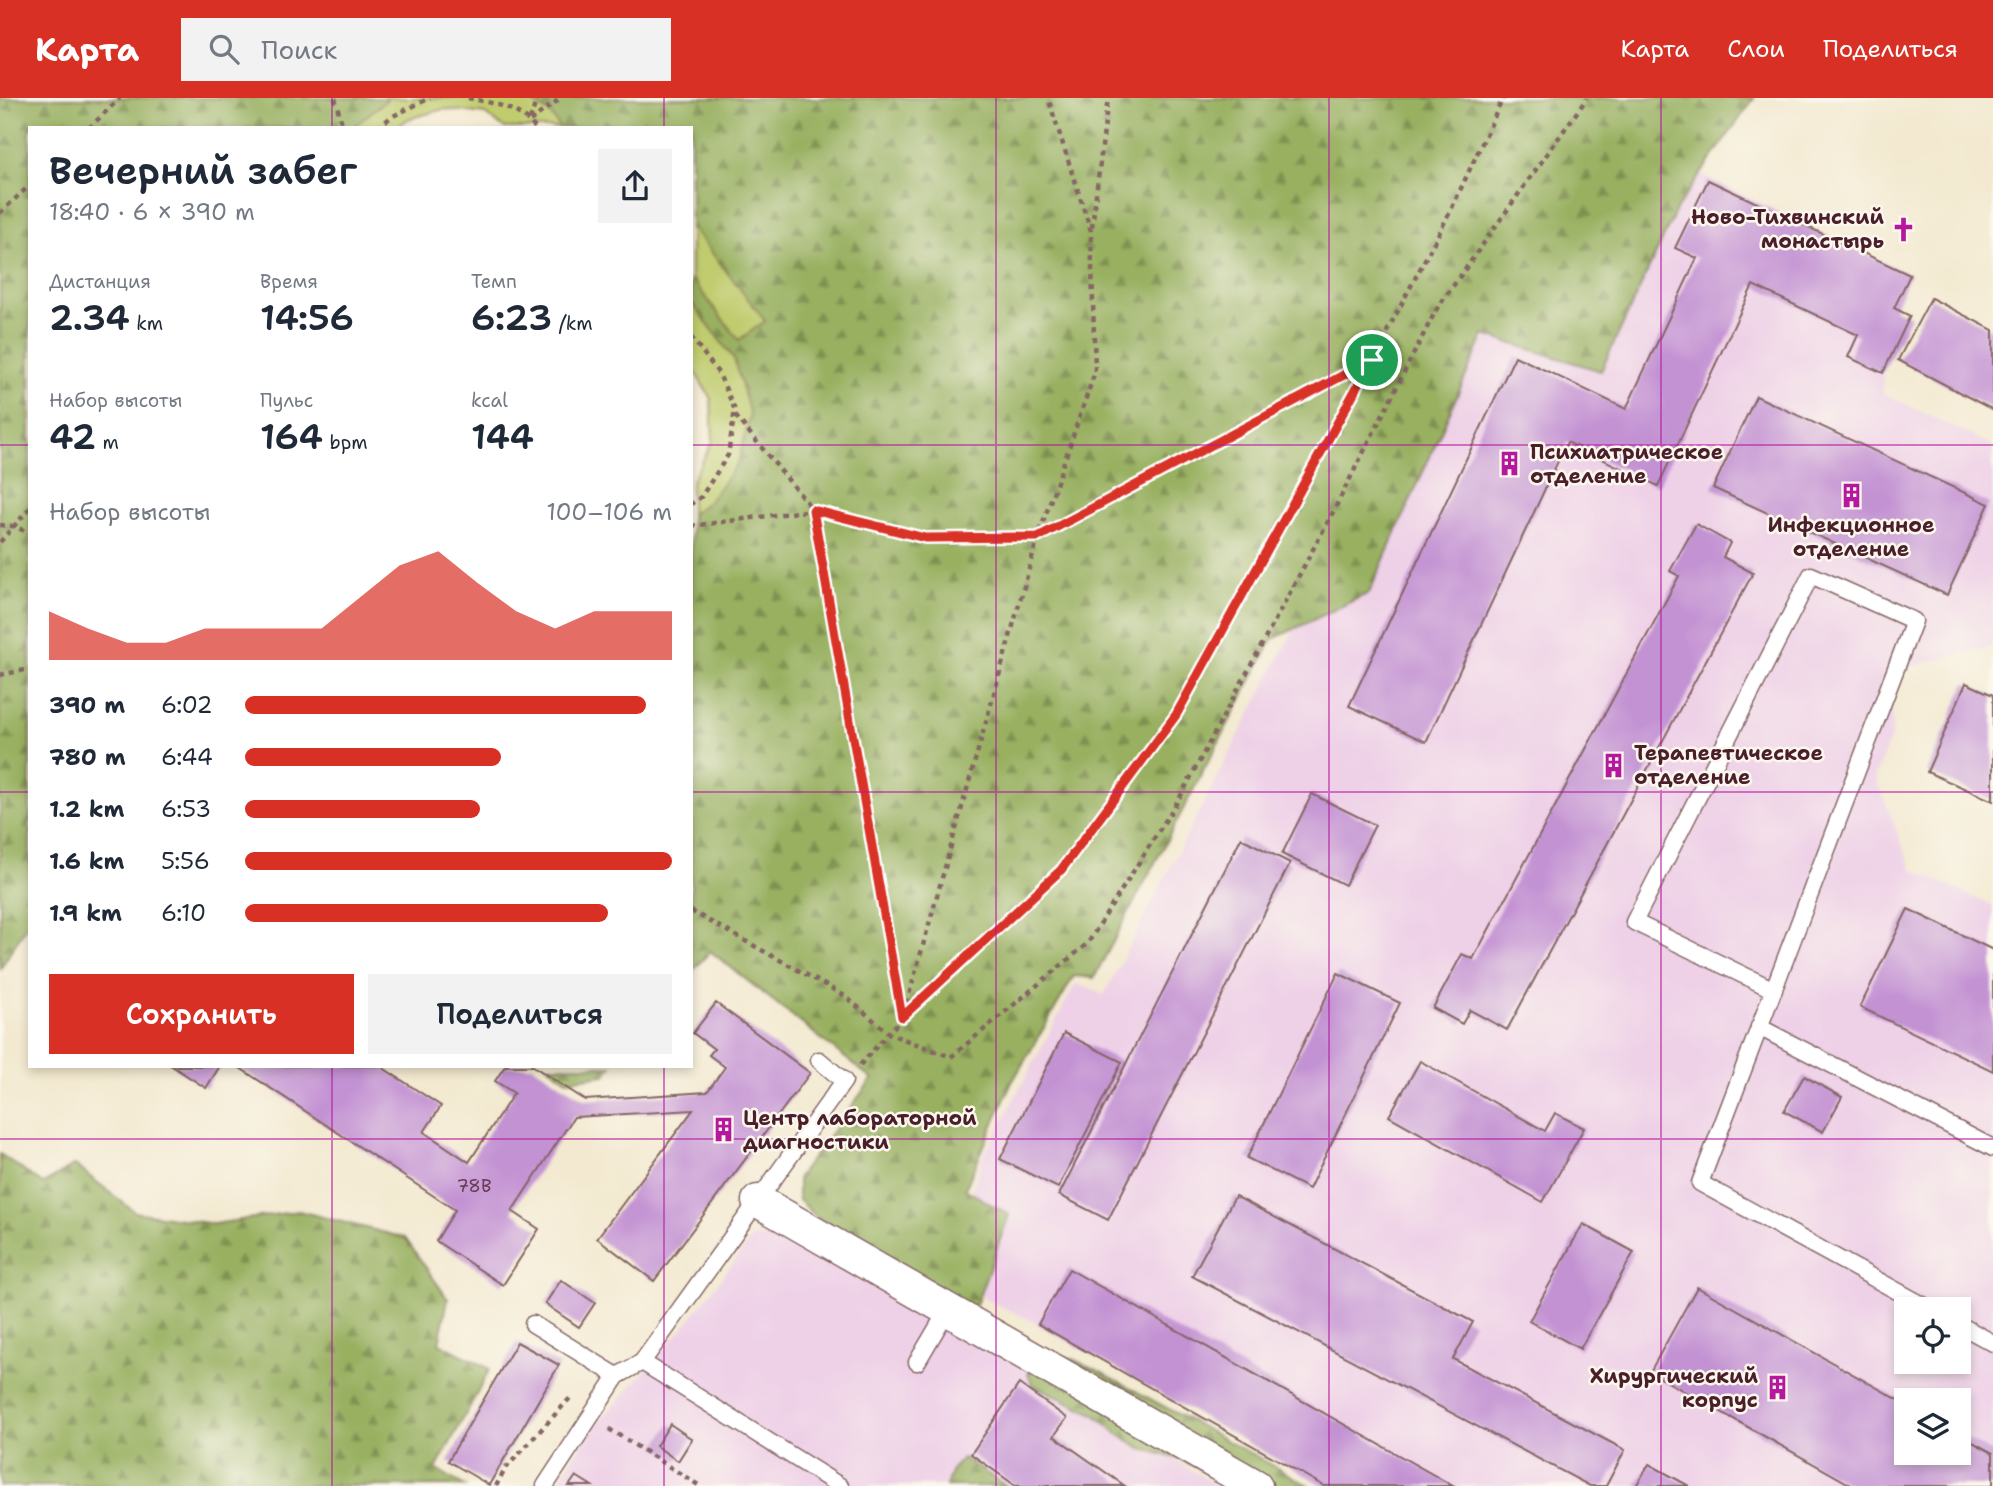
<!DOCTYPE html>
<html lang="ru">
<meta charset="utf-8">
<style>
body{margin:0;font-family:"Shantell Sans",sans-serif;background:#f2f2f3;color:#1f2937;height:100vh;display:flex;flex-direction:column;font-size:26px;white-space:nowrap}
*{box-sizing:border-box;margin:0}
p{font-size:23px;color:#747a83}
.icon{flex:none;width:38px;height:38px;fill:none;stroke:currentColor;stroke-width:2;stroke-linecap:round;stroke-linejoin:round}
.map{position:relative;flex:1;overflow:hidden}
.drawer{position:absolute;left:28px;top:28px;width:665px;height:942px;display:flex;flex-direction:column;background:#fff;border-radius:0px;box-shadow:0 4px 10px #0003}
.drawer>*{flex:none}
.tools{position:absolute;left:1894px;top:1199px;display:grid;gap:14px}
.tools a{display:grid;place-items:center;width:77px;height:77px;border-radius:0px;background:#fff;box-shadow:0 4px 10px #0003;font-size:35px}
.pin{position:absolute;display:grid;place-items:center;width:60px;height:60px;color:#fff;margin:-30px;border:4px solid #fff;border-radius:50%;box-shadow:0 2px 7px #0007}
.round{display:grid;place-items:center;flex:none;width:74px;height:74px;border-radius:0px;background:#f2f2f3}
.overview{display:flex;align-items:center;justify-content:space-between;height:119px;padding:0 21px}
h1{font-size:38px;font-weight:600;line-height:52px}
.stats{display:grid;grid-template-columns:repeat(3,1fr);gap:10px;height:119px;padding:7px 21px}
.stats div{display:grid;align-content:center}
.stats b{font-size:35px;font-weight:600}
.stats small{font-size:19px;font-weight:400}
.stats p{font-size:19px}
.chart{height:196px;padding:14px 21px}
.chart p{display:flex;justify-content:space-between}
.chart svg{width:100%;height:126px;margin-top:7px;fill:#d93025;opacity:.7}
.button{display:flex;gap:14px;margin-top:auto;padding:14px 21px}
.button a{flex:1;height:80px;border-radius:0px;background:#d93025;color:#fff;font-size:28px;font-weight:600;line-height:80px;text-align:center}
.button a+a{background:#f2f2f3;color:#1f2937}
ul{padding:0 21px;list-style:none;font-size:23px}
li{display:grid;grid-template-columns:112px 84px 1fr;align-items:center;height:52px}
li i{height:18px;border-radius:9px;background:#d93025}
header{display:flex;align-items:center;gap:42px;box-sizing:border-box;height:98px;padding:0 35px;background:#d93025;color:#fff}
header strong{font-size:33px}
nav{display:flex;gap:38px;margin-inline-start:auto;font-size:24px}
.search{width:490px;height:63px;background:#f2f2f3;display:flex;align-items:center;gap:18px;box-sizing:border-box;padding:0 24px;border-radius:0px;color:#747a83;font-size:26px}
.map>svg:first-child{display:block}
</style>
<header>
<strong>Карта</strong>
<div class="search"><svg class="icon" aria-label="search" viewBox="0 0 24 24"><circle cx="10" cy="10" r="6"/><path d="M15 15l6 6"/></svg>Поиск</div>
<nav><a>Карта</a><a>Слои</a><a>Поделиться</a></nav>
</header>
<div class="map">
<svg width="1993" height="1388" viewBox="0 0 1993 1388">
<defs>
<pattern id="forest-firs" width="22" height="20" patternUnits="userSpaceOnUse" patternTransform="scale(1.75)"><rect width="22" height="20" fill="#98b061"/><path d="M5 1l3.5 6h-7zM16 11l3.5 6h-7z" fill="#7e8f50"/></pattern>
</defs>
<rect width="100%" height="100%" fill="#fbf7ec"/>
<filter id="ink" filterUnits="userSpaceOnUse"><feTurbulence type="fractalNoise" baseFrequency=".0143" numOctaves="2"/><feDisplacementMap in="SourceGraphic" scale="14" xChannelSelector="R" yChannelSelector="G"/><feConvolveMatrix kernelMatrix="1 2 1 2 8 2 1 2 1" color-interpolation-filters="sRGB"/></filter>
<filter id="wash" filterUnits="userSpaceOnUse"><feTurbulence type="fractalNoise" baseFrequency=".00686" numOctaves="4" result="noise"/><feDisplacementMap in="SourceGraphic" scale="28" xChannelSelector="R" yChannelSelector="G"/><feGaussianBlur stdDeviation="1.57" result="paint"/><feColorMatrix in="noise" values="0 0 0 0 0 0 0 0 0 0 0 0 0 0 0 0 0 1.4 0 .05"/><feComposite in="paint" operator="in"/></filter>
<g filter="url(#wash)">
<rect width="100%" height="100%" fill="#f3e9d0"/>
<g fill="#eed0e7" fill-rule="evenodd">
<path d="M1585 21 1910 177 1894 210 1910 218 1883 275 1882 295 1993 348V548L1909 569 1893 597 1892 637 1875 678 1912 771 1993 808V1388H1324L1038 1226 961 1189 947 1169 983 1059 1076 885 1104 897 1469 194ZM1906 1211H1958V1264H1906ZM1906 1302H1958V1354H1906Z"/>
<path d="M779 1135 1017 1267 1218 1388H554L591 1333 684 1229 752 1140Z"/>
</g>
<g fill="url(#forest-firs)" stroke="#716846" stroke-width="2">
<path d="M0 0H389L352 30H30V822L0 871Z"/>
<path d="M526 0H1754L1677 110 1601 273 1484 237 1369 495 1273 541 1094 880 1074 878 1011 986 965 1091 1009 1117 974 1212 816 1119 798 1101V1079L872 981 710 853 691 875V416L709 403 734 261 691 204V30H560L551 17Z"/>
<path d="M548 968H612L605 977 567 982Z"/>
<path d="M0 1056 43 1086 75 1067 135 1114 214 1126 299 1113 405 1140 448 1201 439 1245 490 1271 436 1371 465 1388H0Z"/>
<path d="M1046 1254 1070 1260 1095 1271 1310 1388H1233L1180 1361 1143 1351 1118 1336 1094 1316 1033 1287 1028 1276Z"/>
<path d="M963 1360 1006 1388H946L952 1372Z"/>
</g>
<g fill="#c0cc6e" stroke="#85764c" stroke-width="2">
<path d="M389 0H526L551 17 560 30H504L485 16 444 11 408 21 396 30H352Z"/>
<path d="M691 128 765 223 739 242 691 180Z"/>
<path d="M691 204 734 261 750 317 738 365 709 403 691 416V384L713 343 711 301 695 274 691 277Z"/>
</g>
<g id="blocks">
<g fill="#c392d3">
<path d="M1708 82 1910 177 1894 210 1910 218 1883 275 1848 259 1858 237 1753 187 1658 388 1567 344 1426 644 1349 608 1515 258 1626 311 1697 160 1675 150Z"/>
<path d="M1931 200 1993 232V312L1898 262Z"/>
<path d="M1756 298 1989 406 1947 497 1713 390Z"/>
<path d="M1696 426 1730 445 1723 459 1753 475 1507 932 1470 912 1462 926 1433 910 1462 856 1473 861 1679 478 1670 473Z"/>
<path d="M1966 585 1993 597V703L1927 674Z"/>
<path d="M1312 696 1375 727 1345 787 1282 756Z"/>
<path d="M1241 740 1290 765 1108 1122 1059 1097Z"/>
<path d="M1908 811 1993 852V973L1860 909Z"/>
<path d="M1338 875 1400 905 1309 1091 1247 1060Z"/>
<path d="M716 905 810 975 654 1183 597 1140 693 1012 574 1019 512 1113 539 1131 503 1187 436 1143 455 1112 237 968H380L441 1008 424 1034 469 1064 514 995 495 983 505 968H533L585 1002 707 994 725 969 709 957 714 951 693 935Z"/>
<path d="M1064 935 1122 964 1058 1090 1000 1061Z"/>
<path d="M1420 963 1545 1033 1555 1015 1584 1030 1543 1104 1389 1018Z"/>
<path d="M172 968H220L206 990Z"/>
<path d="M1804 978 1842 999 1823 1034 1784 1013Z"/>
<path d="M1235 1098 1473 1224 1453 1261 1625 1352 1606 1388H1590L1192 1178Z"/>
<path d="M1583 1126 1634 1154 1580 1251 1529 1223Z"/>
<path d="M1069 1171 1453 1388H1324L1038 1226Z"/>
<path d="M561 1182 595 1205 579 1229 545 1206Z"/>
<path d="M1697 1189 1906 1306V1354H1958V1336L1993 1355V1388H1853L1650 1274Z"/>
<path d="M517 1244 559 1267 489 1387 448 1363Z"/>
<path d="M1019 1286 1067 1320 1054 1338 1125 1388H1016L971 1356Z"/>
<path d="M670 1326 692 1341 678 1363 656 1348Z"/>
<path d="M1649 1366 1689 1388H1636Z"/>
<path d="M576 1378 592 1388H569Z"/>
</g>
</g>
</g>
<g filter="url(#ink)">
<use href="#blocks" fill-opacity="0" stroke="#856665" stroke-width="2"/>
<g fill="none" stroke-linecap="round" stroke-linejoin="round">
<defs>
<g id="lane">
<path d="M1774 892 1634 824 1811 477 1914 523 1700 1085 1930 1211"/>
<path d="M1759 929 1993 1050"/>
<path d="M533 1226 617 1278"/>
<path d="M1958 1226 1993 1245"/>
<path d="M642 1264 840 1388"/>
<path d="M917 1264 947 1213"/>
<path d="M545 1388 617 1278 642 1264 844 983 819 962"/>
</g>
<path id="street" d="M758 1103 1256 1388"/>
</defs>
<use href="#lane" stroke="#856665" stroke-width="19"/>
<use href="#street" stroke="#856665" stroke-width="35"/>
<g stroke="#856665" stroke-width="4.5" stroke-dasharray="5 5" stroke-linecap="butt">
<path d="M335 0 343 30"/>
<path d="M468 0C492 5 519 9 535 30"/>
<path d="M530 22 537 0"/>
<path d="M530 23 561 0"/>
<path d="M89 30 120 0"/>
<path d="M378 30 391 19 430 0"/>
<path d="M0 115 30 87"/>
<path d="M1092 129 1108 0"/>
<path d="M691 239 719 276 735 312 728 357 701 399 691 406"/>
<path d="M0 427 13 428 30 435"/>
<path d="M691 428 813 412 734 316"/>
<path d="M0 444 30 410"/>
<path d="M0 577 30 571"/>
<path d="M691 813 845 898 890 936 951 959 1088 845 1179 701 1332 416 1436 212 1587 0"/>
<path d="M904 915 1038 439 1095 274 1091 133 1048 0"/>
<path d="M903 919 813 412 925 441 1038 439 1371 263"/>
<path d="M860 967 903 919 1061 772 1176 617 1372 262 1450 114 1503 0"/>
<path d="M609 1331 700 1388"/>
<path d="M496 1388 506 1370 572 1298"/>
</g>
<use href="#lane" stroke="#fff" stroke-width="16"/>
<use href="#street" stroke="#fff" stroke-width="32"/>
</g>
</g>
<g fill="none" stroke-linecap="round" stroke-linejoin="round" filter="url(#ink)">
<defs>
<path id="route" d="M1372 262 1176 617 1061 772 902 919 813 412 925 440 1038 439Z"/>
</defs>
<use href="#route" stroke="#fff" stroke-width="14"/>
<use href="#route" stroke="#d93025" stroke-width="9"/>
</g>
<path fill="none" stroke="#b5179e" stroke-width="2" stroke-opacity="0.55" d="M332 0V30M664 0V30M996 0V1388M1329 0V1388M1661 0V1388M0 347H30M691 347H1993M0 694H30M691 694H1993M332 968V1388M664 968V1388M0 1041H1993"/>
<defs>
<symbol id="church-bare" viewBox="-9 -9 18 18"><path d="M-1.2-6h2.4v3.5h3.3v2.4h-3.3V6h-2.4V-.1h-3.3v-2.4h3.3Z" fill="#b5179e" stroke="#fbf7ec" stroke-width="2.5" paint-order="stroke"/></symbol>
<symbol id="building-bare" viewBox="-9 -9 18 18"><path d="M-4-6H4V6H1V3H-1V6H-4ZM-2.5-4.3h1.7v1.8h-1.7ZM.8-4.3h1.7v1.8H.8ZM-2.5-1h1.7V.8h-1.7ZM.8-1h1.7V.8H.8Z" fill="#b5179e" stroke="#fbf7ec" stroke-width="2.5" paint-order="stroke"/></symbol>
</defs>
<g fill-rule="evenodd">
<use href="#church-bare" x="1886" y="114" width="35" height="35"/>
<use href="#building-bare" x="1492" y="348" width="35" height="35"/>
<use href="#building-bare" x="1834" y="380" width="35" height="35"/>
<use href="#building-bare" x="1596" y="650" width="35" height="35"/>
<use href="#building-bare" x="706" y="1014" width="35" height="35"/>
<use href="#building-bare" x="1760" y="1272" width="35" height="35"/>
</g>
<g text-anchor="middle" stroke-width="5" stroke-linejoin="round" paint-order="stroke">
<g font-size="18" fill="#683c55">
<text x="474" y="1094">78В</text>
</g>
<g font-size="21" font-weight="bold" fill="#4a1f2b" stroke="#fbf7ec" text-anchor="start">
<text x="1884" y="126" text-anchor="end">Ново-Тихвинский<tspan x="1884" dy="24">монастырь</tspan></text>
<text x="1530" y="361">Психиатрическое<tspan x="1530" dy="24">отделение</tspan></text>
<text x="1851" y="434" text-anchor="middle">Инфекционное<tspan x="1851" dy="24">отделение</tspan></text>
<text x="1634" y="662">Терапевтическое<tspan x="1634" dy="24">отделение</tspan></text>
<text x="743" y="1027">Центр лабораторной<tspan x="743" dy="24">диагностики</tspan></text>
<text x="1758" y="1285" text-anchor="end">Хирургический<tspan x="1758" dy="24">корпус</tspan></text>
</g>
</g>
</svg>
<div class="tools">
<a><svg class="icon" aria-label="locate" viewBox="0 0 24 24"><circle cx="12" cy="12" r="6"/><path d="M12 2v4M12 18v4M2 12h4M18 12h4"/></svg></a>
<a><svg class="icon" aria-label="layers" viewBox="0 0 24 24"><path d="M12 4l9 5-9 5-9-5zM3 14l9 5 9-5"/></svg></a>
</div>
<div class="pin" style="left:1372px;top:262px;background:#1e9e55"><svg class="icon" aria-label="arrive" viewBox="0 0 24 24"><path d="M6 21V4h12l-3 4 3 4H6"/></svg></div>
<section class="drawer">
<div class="overview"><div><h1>Вечерний забег</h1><p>18:40 · 6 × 390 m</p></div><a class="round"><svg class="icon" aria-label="share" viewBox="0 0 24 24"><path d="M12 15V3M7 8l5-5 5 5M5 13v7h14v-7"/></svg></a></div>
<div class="stats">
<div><p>Дистанция</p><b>2.34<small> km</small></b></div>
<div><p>Время</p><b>14:56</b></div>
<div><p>Темп</p><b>6:23<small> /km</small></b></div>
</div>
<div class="stats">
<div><p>Набор высоты</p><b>42<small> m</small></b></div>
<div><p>Пульс</p><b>164<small> bpm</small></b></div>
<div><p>kcal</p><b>144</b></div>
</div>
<div class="chart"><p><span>Набор высоты</span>100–106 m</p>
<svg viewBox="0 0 160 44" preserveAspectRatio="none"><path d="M0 44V27L10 33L20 38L30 38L40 33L50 33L60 33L70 33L80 22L90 11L100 6L110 17L120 27L130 33L140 27L150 27L160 27V44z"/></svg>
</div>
<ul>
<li><b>390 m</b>6:02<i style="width:94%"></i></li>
<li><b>780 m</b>6:44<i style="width:60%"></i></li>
<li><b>1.2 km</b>6:53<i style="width:55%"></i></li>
<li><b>1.6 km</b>5:56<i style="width:100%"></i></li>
<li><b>1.9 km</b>6:10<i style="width:85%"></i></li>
</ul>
<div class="button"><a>Сохранить</a><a>Поделиться</a></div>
</section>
</div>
